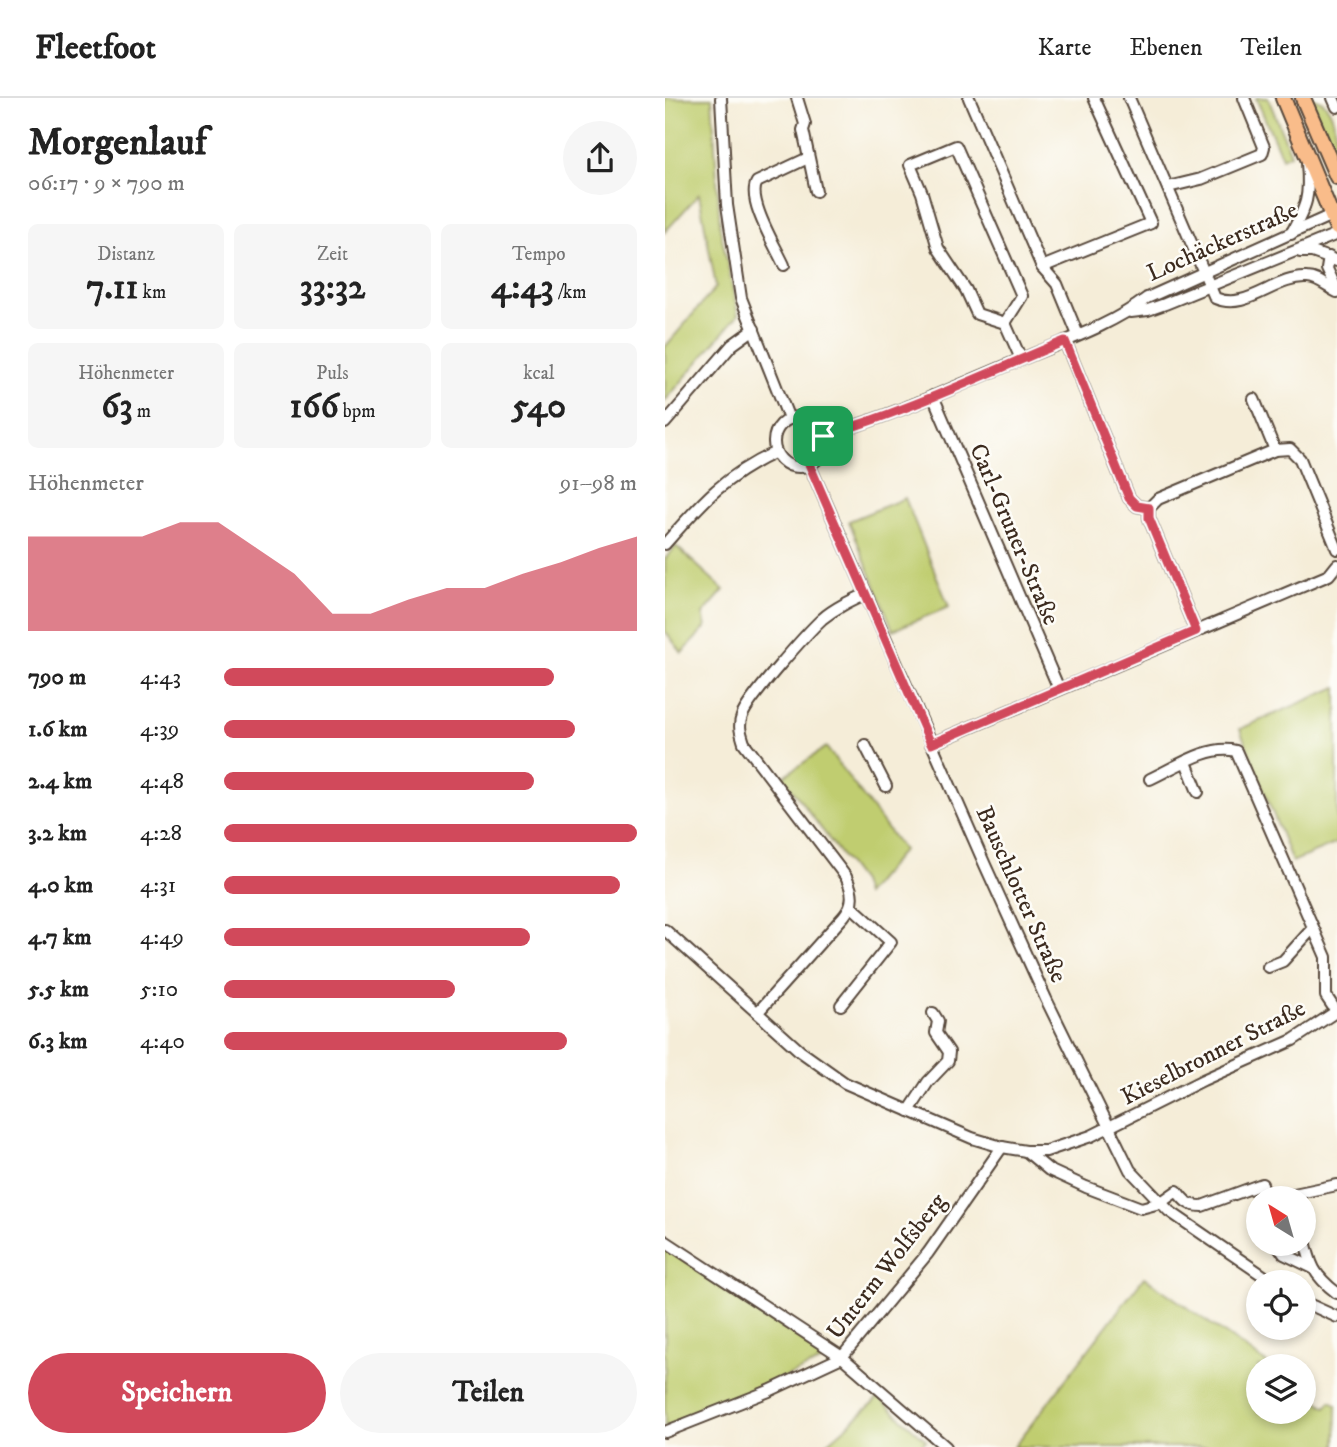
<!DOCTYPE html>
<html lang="de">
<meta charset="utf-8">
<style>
body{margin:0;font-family:"IM FELL DW Pica",serif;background:#f6f6f6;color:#222;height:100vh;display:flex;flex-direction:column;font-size:26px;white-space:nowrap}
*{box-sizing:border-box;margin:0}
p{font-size:23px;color:#767676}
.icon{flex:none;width:38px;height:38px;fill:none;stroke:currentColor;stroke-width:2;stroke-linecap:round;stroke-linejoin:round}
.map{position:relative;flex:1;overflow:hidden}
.panel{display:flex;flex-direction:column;background:#fff;width:665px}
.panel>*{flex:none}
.needle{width:46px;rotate:323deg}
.tools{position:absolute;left:581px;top:1088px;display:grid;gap:14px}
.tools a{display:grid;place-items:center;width:70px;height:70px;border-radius:50%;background:#fff;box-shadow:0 4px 10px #0003;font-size:35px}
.pin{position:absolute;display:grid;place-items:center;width:60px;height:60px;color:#fff;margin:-30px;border-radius:14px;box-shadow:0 4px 10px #0006}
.round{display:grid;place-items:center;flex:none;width:74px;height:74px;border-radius:37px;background:#f6f6f6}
.summary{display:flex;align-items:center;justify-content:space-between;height:119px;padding:0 28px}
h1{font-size:38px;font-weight:700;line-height:52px}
.stats{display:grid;grid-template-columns:repeat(3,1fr);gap:10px;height:119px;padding:7px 28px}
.stats div{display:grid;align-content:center;border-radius:10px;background:#f6f6f6;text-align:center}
.stats b{font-size:35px;font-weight:700}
.stats small{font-size:19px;font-weight:400}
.stats p{font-size:19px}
.chart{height:196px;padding:14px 28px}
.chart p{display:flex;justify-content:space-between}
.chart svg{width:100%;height:126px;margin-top:7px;fill:#d1495b;opacity:.7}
.primary-button{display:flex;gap:14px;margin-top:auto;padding:14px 28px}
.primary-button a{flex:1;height:80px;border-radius:42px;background:#d1495b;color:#fff;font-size:28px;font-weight:700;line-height:80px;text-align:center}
.primary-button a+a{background:#f6f6f6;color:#222}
ul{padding:0 28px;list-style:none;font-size:23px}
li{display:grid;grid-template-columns:112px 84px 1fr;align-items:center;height:52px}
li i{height:18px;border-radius:9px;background:#d1495b}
header{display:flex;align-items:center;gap:42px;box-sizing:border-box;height:98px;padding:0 35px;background:#fff;border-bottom:2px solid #e0e0e0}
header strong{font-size:33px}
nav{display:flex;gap:38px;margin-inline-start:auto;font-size:24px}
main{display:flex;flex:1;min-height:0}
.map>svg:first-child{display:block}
</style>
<header>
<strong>Fleetfoot</strong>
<nav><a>Karte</a><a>Ebenen</a><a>Teilen</a></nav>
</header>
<main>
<section class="panel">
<div class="summary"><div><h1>Morgenlauf</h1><p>06:17 · 9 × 790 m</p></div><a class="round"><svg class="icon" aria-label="share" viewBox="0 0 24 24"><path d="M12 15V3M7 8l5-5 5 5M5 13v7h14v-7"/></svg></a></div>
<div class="stats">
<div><p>Distanz</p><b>7.11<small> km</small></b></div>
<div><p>Zeit</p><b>33:32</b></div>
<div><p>Tempo</p><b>4:43<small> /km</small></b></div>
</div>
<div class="stats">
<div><p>Höhenmeter</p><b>63<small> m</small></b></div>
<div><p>Puls</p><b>166<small> bpm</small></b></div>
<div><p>kcal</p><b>540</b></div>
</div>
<div class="chart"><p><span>Höhenmeter</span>91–98 m</p>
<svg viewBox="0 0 160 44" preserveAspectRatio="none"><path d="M0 44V11L10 11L20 11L30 11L40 6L50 6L60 15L70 24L80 38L90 38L100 33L110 29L120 29L130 24L140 20L150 15L160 11V44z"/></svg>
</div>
<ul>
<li><b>790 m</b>4:43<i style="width:80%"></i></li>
<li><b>1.6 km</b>4:39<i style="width:85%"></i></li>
<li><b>2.4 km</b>4:48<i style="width:75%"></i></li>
<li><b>3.2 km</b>4:28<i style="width:100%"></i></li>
<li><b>4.0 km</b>4:31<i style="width:96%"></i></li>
<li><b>4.7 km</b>4:49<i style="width:74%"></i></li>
<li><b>5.5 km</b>5:10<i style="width:56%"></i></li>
<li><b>6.3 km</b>4:40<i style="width:83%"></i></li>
</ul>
<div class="primary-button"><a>Speichern</a><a>Teilen</a></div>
</section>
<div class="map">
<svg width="672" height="1349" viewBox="0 0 672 1349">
<rect width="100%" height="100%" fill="#fdfcf7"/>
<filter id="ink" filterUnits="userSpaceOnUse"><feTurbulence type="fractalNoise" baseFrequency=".0143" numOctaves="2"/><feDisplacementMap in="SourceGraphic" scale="14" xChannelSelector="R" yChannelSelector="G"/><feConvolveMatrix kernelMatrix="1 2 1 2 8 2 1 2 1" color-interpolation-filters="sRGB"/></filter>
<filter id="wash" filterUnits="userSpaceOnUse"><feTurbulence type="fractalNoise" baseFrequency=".00686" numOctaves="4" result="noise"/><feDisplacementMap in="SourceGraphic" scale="28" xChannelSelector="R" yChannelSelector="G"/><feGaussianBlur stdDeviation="1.57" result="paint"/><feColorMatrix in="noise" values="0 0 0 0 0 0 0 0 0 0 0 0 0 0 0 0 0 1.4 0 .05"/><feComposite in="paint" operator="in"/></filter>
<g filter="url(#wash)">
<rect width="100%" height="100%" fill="#f5edd8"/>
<g fill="#c0cd6f" stroke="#7e7c46" stroke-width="2">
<path d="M0 0H47L55 130 73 217 0 303V249L51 189 34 96 0 134Z"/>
<path d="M591 0H603L626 56 617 60Z"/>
<path d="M645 0C672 0 672 42 672 64Z"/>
<path d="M240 400 284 509 228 532 184 423Z"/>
<path d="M11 448 59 492 38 516 41 529 17 555 0 533V461Z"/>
<path d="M672 589V745L627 764 575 631Z"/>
<path d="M161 649 238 752 200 797 196 784 118 679Z"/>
<path d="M0 1149 155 1251 159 1257 157 1263 51 1310 0 1329Z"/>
<path d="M479 1179 607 1269H593V1314H639V1292L661 1309 666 1303 672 1307 671 1349H349Z"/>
<path d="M214 1300 261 1342 255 1349H158Z"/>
</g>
</g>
<g filter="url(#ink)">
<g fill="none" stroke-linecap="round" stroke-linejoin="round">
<defs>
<g id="minor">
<path d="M56 0 62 107 76 200 124 321"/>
<path d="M132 0 140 26 138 32 151 93"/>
<path d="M304 0 377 169 486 125 429 0"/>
<path d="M464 0 550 200C582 214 610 178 642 180 653 180 662 189 672 194"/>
<path d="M668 0 672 9"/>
<path d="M503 89 536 81 597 56 599 49 579 0"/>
<path d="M626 136C642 107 645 99 642 65"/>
<path d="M635 154H647L672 163"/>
<path d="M664 159 662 171 672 192"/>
<path d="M119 167C111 149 81 101 92 84L143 60"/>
<path d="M377 169 392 186 413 237"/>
<path d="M466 214 483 212 500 206 672 136"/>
<path d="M340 225 357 198 291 48 245 67 257 95 273 150 301 192 312 216 340 225 356 261"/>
<path d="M400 243 464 400 472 408 484 410"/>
<path d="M268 298 394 591"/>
<path d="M589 301 610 352"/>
<circle cx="134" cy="344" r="25"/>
<path d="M0 325 67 247 89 231"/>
<path d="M158 338C225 319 288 290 352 263 396 244 444 229 482 200L671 115"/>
<path d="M144 366 320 767 381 901 465 1072 504 1113 609 1185"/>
<path d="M0 446C37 404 59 378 111 354"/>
<path d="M531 533 484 420V410L493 401 610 352 625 351 635 361 672 451"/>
<path d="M266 646 664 477 672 467"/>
<path d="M200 647 221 688"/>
<path d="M521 664 533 694"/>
<path d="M485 681C511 669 544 646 571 653L661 859V898L671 913"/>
<path d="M0 832 135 953 180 985 307 1040 337 1049 361 1053H381L426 1038 538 982 628 942 672 913"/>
<path d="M603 869 618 863 648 830"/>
<path d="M176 907 226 844 186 808"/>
<path d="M93 914 179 818C190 804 188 794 181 779L79 645C76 635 73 628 77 618 83 601 142 535 157 521 170 510 185 503 200 496"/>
<path d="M244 1013 263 984 283 963 284 954 271 935 273 923 268 915"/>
<path d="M361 1053 384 1072 421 1089 476 1110 495 1105 512 1093C519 1103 524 1108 537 1108L597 1086 601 1101"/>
<path d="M630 1101 629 1096 672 1087"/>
<path d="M639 1138C645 1166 648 1177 672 1195"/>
<path d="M0 1143 177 1259 281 1349"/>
<path d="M612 1146 619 1156 646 1169"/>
<path d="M639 1204 672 1219"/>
<path d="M0 1334 104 1293 177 1259 263 1155 337 1049"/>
</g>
<g id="major">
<path d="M618 0 672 130"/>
<path d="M638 0 672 79"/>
</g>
</defs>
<use href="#minor" stroke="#57473a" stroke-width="14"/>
<use href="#major" stroke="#57473a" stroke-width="18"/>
<use href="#minor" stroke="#fff" stroke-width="10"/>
<use href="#major" stroke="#f9bc8a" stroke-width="14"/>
</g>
</g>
<g fill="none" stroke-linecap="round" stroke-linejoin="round" filter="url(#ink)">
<defs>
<path id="route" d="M400 243 464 400 472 408 484 410V420L531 533 266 646 144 366 155 356 158 338C241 314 320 276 400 243Z"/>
</defs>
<use href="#route" stroke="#fff" stroke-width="14"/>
<use href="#route" stroke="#d1495b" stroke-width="9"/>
</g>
<g text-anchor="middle" stroke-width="5" stroke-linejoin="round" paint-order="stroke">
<g font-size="24" fill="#3b2a1e" stroke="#fdfcf7">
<text transform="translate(557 143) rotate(-24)" y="8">Lochäckerstraße</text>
<text transform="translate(350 436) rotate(67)" y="8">Carl-Gruner-Straße</text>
<text transform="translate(357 796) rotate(66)" y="8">Bauschlotter Straße</text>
<text transform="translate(548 954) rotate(-27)" y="8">Kieselbronner Straße</text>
<text transform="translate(221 1168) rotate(-52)" y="8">Unterm Wolfsberg</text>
</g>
</g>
</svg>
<div class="tools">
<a><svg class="needle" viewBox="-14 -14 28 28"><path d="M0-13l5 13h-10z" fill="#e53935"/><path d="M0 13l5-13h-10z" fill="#767676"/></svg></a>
<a><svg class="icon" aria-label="locate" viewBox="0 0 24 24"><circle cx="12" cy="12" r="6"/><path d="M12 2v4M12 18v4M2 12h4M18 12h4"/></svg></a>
<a><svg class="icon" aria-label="layers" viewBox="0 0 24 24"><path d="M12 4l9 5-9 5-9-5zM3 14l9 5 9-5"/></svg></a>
</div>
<div class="pin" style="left:158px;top:338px;background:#1e9e55"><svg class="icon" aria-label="arrive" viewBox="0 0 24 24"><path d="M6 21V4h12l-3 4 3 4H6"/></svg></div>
</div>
</main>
